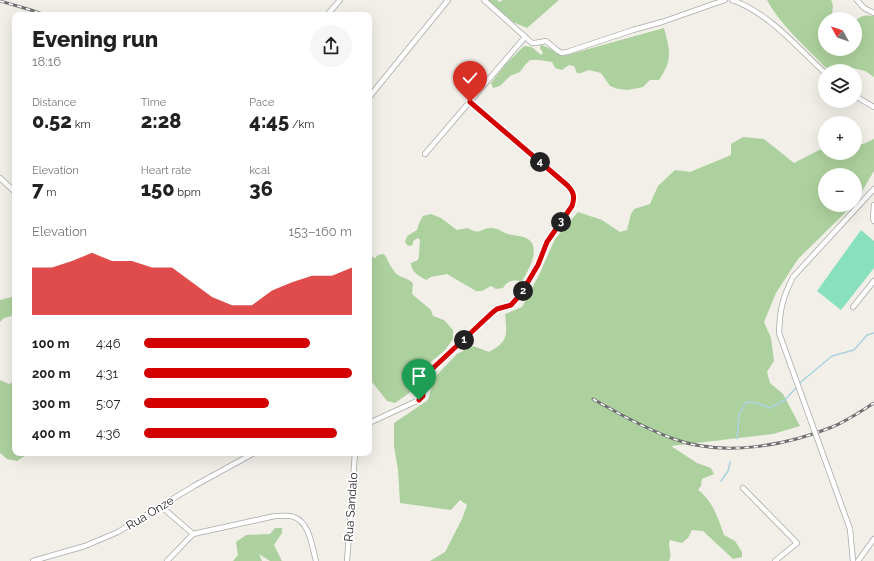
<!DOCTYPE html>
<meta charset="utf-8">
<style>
body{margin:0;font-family:Raleway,sans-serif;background:#f6f6f6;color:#222;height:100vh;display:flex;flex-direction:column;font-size:15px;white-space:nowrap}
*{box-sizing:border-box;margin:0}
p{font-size:13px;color:#767676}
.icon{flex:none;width:22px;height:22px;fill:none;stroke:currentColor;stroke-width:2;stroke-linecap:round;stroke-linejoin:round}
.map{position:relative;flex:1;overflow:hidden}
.panel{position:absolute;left:12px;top:12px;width:360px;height:444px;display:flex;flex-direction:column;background:#fff;border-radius:8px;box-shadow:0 4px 16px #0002}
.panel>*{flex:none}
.needle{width:26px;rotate:310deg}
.fabs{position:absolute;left:818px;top:12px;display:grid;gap:8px}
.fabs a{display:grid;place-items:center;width:44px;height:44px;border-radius:50%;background:#fff;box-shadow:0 4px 16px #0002;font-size:20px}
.pin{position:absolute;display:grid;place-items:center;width:34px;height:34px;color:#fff;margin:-41px -17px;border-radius:50% 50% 50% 0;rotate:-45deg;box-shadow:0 0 4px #0007}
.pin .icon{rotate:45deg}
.km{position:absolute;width:20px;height:20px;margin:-10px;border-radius:50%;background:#222;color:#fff;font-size:11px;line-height:20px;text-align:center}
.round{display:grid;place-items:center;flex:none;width:42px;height:42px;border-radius:21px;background:#f6f6f6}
.summary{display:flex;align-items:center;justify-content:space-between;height:68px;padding:0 20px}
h1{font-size:22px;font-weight:800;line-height:30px}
.metrics{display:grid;grid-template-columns:repeat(3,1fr);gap:6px;height:68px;padding:4px 20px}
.metrics div{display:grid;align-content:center}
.metrics b{font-size:20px;font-weight:800}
.metrics small{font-size:11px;font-weight:400}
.metrics p{font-size:11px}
.chart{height:112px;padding:8px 20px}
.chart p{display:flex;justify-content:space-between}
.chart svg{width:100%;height:72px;margin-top:4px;fill:#d40000;opacity:.7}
ul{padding:0 20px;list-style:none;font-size:13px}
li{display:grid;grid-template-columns:64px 48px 1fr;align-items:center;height:30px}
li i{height:10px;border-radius:5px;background:#d40000}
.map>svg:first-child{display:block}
</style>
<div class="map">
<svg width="874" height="561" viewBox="0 0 874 561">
<rect width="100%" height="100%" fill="#f2efe9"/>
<g fill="#add19e">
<path d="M488 0H497L500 2 502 0H559L527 28 513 22Z"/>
<path d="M767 0H831C835 6 831 12 832 19H825V49H855V22C860 15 866 15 874 16V77L865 71 853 68 848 71H829C809 50 780 25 767 0Z"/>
<path d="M664 28C670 50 673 60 659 80H650L643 87 628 90 618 89 610 86 601 73 589 70 581 73H577L574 66 569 65 562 70 555 68 552 62 539 60H530L525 65 520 72 510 76 500 86 493 88 491 83 506 64 524 46 532 47 541 55 543 53 540 48 541 45C550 47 555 53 563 56Z"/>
<path d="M743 137 764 139 794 163 825 147V153H855V144H863L874 139V171L855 203V175H825V205H853L798 259 776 293 764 322 771 338 774 361 767 372 770 383 783 394 800 426 773 434 671 446 697 463 711 468 714 474 702 479 701 486 698 490C713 501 718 518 724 535L735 541 742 552V557L733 559 703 531 692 530 688 538 682 543 670 540C667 549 673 552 669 561H430L445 552 462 519 467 505 460 500 451 510 400 503 398 470 394 446V423L428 400 434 378 457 354 473 346 489 352C509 341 507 335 505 314L522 307 539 275 555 239 578 212 602 220 620 232 627 230 631 214 634 209 650 204 658 186 675 170 690 172 731 155V144Z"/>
<path d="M431 214 441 218 457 230 468 228C480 236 481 228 491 228 499 228 501 232 508 234 514 236 520 235 526 238 543 246 528 271 522 281 513 280 508 280 503 288L496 289 491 286 482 291H476L447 274 431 277 426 280C419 276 411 272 411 263L418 260C420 253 419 247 420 240L418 238 413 241V245L408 246 405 242 407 236 417 230 419 223 423 216Z"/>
<path d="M384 254C389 261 391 270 398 275 404 279 406 277 413 283L412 294 431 310 433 316 444 320 453 330V339L445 350 425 367 417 379 412 391 395 403 387 401 369 378V255L375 258 378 255Z"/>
<path d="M15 296V315L4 318 0 322V300Z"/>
<path d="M0 380 9 384 15 381V453H29L17 461 7 459 0 453Z"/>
<path d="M275 528H282V533L274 545 282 561H270L259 554 262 561H233L238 555 236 542 246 535 270 534Z"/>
</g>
<path fill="#88e0be" d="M861 230 874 241V268L841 310 817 291Z"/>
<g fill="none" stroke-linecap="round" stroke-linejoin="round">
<g stroke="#aad3df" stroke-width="1.5">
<path d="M737 439 739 415 746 402 757 403 770 408 785 400 802 381 832 356 854 350 867 335 874 333"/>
<path d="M721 481 728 471 730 462"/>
</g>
<defs>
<g id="minor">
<path d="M484 0 532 43H535L546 41 558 51 562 53 567 52 633 30 662 22 725 0"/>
<path d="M732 0C769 13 797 47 825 73"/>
<path d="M857 0 864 8 874 13"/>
<path d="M327 15 340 0"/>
<path d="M370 96 448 0"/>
<path d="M855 96 874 107"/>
<path d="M425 154 525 37"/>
<path d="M0 178 15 192"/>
<path d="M874 205 873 219 874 221"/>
<path d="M793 277 874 189"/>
<path d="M853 307 874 281"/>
<path d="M369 423 419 400 423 396V381L430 371 493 312 497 309 511 305 520 295 538 265 547 242 572 206C575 197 574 192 567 185L470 102"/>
<path d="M743 488 797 543 775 561"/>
<path d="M162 507 193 534"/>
<path d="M850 529 853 561"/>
<path d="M33 561 85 546 118 532 194 486 254 453"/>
<path d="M167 561 193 534 275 516C281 516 288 515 294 517 310 523 312 547 316 561"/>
<path d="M347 561 355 453"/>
<path d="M858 561 874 539"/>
</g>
</defs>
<use href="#minor" stroke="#a9a9a9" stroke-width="6"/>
<use href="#minor" stroke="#fff" stroke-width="4.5"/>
<defs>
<g id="rail">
<path d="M0 1 31 10 45 15"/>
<path d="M593 399C619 414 646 429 674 439 723 457 785 446 832 427 847 421 861 411 874 403"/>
</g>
</defs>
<use href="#rail" stroke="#707070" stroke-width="3"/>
<use href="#rail" stroke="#fff" stroke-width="1.5" stroke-dasharray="4.5" stroke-linecap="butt"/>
<defs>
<path id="minor-bridge" d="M793 277C782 299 780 309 779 333L850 529"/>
</defs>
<use href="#minor-bridge" stroke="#a9a9a9" stroke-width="6" stroke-linecap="butt"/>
<use href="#minor-bridge" stroke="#fff" stroke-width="4.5"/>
</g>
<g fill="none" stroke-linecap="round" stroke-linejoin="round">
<defs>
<path id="route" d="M419 400 423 396V381L430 371 493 312 497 309 511 305 520 295 538 265 547 242 572 206C575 197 574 192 567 185L470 102"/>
</defs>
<use href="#route" stroke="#fff" stroke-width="8"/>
<use href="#route" stroke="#d40000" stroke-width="5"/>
</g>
<g text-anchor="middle" stroke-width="3.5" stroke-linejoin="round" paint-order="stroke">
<g font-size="12" fill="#222" stroke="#fff">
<text transform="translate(351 507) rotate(-86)" y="4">Rua Sandalo</text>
<text transform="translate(150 513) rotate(-31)" y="4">Rua Onze</text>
</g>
</g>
</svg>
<div class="fabs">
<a><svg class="needle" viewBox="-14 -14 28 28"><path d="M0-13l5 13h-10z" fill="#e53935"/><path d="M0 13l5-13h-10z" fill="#767676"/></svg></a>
<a><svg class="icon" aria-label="layers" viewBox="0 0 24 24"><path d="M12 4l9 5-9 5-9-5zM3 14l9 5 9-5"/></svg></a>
<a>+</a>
<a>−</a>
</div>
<div class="pin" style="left:419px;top:400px;background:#1e9e55"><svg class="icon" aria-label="arrive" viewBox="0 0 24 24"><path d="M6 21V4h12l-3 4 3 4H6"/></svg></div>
<div class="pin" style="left:470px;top:102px;background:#d93025"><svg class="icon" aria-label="check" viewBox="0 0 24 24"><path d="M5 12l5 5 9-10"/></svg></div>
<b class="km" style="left:464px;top:340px">1</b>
<b class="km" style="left:523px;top:291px">2</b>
<b class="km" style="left:561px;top:222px">3</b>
<b class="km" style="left:540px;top:162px">4</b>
<section class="panel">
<div class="summary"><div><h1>Evening run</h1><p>18:16</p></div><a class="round"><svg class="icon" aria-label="share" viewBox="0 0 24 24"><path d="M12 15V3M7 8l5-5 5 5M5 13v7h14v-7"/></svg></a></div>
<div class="metrics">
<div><p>Distance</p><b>0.52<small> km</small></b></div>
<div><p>Time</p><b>2:28</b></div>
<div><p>Pace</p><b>4:45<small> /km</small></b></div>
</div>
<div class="metrics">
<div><p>Elevation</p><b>7<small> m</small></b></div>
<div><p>Heart rate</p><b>150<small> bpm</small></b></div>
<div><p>kcal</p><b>36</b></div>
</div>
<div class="chart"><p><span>Elevation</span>153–160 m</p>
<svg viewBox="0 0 160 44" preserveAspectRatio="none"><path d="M0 44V15L10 15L20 11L30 6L40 11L50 11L60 15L70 15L80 24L90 33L100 38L110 38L120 29L130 24L140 20L150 20L160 15V44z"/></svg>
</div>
<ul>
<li><b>100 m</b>4:46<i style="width:80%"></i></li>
<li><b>200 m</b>4:31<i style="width:100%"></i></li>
<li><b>300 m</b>5:07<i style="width:60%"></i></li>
<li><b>400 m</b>4:36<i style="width:93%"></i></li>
</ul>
</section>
</div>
